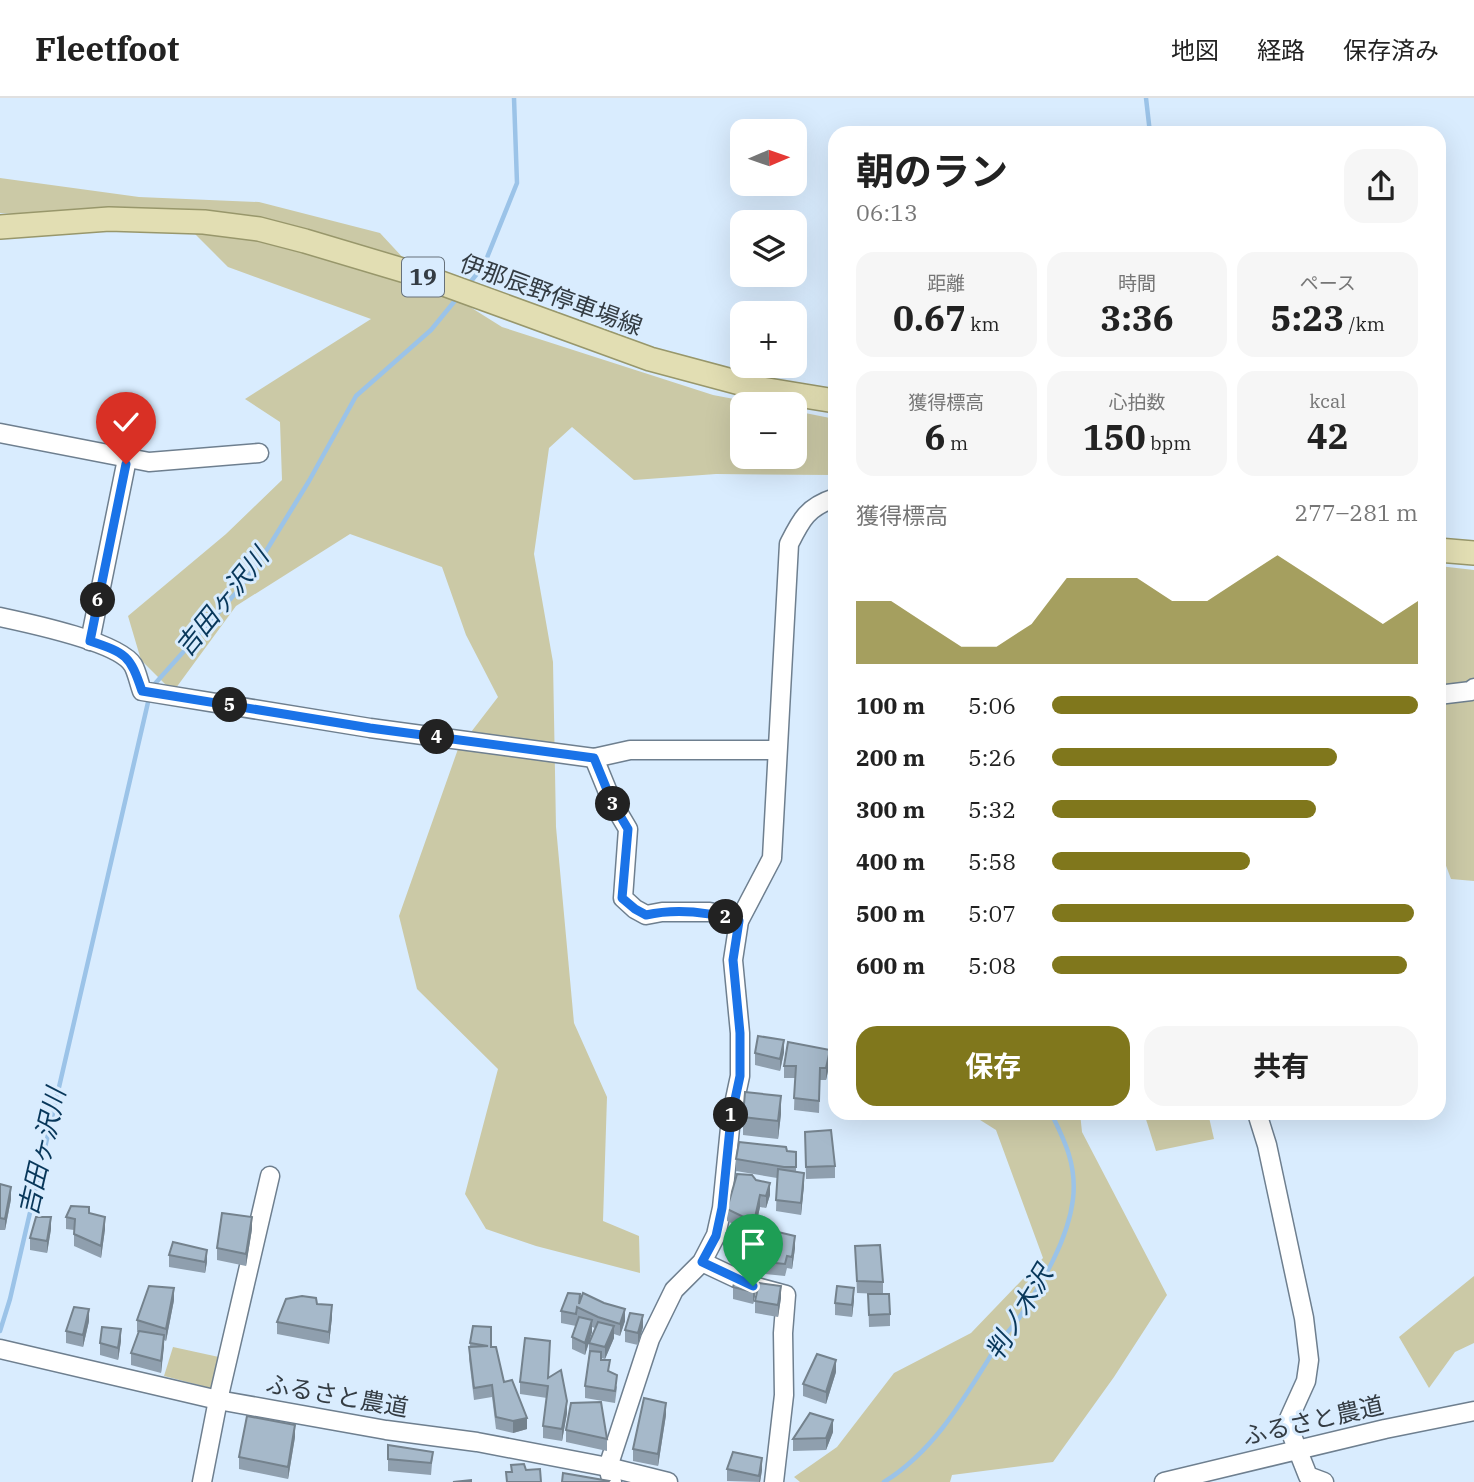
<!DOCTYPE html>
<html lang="ja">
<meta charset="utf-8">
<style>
body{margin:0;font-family:"IBM Plex Serif","Noto Sans JP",serif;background:#f6f6f6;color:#222;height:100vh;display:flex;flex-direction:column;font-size:26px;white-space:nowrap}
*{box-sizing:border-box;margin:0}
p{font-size:23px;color:#767676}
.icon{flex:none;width:38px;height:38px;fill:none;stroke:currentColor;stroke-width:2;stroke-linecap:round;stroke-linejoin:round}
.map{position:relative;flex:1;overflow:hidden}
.panel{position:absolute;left:828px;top:28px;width:618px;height:994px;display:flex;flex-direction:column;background:#fff;border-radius:21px;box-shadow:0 7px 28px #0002}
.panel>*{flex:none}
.needle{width:46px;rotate:88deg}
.tools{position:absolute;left:730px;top:21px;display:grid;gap:14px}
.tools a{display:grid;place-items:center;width:77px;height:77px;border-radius:14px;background:#fff;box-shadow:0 7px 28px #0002;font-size:35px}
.pin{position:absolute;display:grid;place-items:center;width:60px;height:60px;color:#fff;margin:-72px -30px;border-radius:50% 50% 50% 0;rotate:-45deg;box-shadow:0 0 7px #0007}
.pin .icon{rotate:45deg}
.km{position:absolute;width:35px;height:35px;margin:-18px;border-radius:50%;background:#222;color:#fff;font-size:19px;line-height:35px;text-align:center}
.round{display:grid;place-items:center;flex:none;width:74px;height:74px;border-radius:21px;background:#f6f6f6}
.summary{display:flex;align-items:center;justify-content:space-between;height:119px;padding:0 28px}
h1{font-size:38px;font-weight:700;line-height:52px}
.metrics{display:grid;grid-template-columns:repeat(3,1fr);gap:10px;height:119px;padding:7px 28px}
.metrics div{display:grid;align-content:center;border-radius:18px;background:#f6f6f6;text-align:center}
.metrics b{font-size:35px;font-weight:700}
.metrics small{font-size:19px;font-weight:400}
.metrics p{font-size:19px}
.chart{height:196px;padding:14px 28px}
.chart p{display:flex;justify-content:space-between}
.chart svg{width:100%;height:126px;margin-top:7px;fill:#80771c;opacity:.7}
.cta{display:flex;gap:14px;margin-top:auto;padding:14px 28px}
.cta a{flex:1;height:80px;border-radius:21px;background:#80771c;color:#fff;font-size:28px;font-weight:700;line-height:80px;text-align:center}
.cta a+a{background:#f6f6f6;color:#222}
ul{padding:0 28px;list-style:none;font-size:23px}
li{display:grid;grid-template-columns:112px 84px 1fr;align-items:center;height:52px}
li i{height:18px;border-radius:9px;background:#80771c}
header{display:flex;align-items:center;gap:42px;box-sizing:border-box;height:98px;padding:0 35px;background:#fff;border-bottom:2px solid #e0e0e0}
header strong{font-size:33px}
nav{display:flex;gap:38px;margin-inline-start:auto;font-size:24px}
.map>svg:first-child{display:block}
</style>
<header>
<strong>Fleetfoot</strong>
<nav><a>地図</a><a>経路</a><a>保存済み</a></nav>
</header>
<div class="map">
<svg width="1474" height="1384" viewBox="0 0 1474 1384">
<rect width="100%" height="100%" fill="#d9ecfe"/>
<g fill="#cbc9a6">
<path d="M0 80 139 99 259 104 380 135 419 177 502 229 713 297 760 306H742V359H794L795 313 835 321V377L716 376 634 382 572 329 549 350 534 456 553 564 556 729 574 925 607 999 603 1123 639 1138 640 1175 536 1148 486 1131 465 1096 498 971 417 891 399 818 458 651 498 599 466 537 442 469 350 436 236 508 173 594 141 562 128 518 226 436 282 382 280 324 245 301 371 221 228 169 186 127 0 115Z"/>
<path d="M1439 468 1474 472V783L1451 781 1439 749Z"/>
<path d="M969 1015H1080L1082 1034 1167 1197 1114 1279 1053 1364 952 1377 950 1384H800L794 1379 837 1349 894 1275 971 1235 1043 1160 996 1032Z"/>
<path d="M1144 1015H1208L1214 1041 1156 1053Z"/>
<path d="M1474 1178V1245L1455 1254 1429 1290 1399 1239Z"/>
<path d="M173 1249 228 1261 222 1293 164 1278Z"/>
</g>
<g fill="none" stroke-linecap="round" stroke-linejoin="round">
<g stroke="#9bc3e8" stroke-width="4.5">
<path d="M1146 0 1150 35"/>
<path d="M468 187 484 167 517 85 514 0"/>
<path d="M152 589 235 496 263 458 309 383 356 298 431 232 458 199"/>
<path d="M0 1233 10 1201 149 600"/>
<path d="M884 1384C936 1352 966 1297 998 1246 1005 1236 1015 1227 1021 1217 1043 1183 1068 1142 1073 1101 1077 1068 1065 1043 1051 1015"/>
</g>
<defs>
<g id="minor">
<path d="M0 335 149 364 259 355"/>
<path d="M0 519C28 525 119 544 133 567 137 574 139 585 142 593L370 630 594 660 630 652H776"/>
<path d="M90 543 126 366"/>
<path d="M1438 597 1471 593 1474 590"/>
<path d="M594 660 612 704 628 731 623 800 635 811 646 817 662 814H710L739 823"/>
<path d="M1257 1015 1267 1047 1304 1220 1309 1262 1306 1283 1287 1325 1308 1378 1324 1384"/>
<path d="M702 1164 753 1188 786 1197 783 1235 784 1297 774 1384"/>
<path d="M0 1251 218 1302 386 1332 477 1344 608 1369 668 1384"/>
<path d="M202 1384 218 1302 270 1078"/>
<path d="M612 1384 608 1369 650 1241 674 1192 702 1164 716 1137 722 1110 731 1020 740 978V935L733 862 739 823 772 760 789 446C801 422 807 409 835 400"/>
<path d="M1164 1384 1385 1331 1474 1313"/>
</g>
<g id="major">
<path d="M0 129 109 121 204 124 259 131 305 143 419 177 650 261 762 291 835 303"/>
<path d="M1438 452 1474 455"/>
</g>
</defs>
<use href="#minor" stroke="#6e7f8f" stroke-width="21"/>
<use href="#major" stroke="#98976b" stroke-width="26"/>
<use href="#minor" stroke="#fff" stroke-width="18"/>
<use href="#major" stroke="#e2deb3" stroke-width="23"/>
</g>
<g fill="#8f9fae" fill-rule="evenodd">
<path d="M784 954 780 973 755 967V955Z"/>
<path d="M830 964 826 982H820L819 1015 794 1012 795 980H784V968Z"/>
<path d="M781 1016 778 1041 743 1037V1019Z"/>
<path d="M805 1034 835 1068V1080L806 1081Z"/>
<path d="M787 1053 796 1054V1074L804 1087 801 1117 776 1113 777 1080 736 1073V1061Z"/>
<path d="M756 1082 770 1097 766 1110 760 1109 754 1136 727 1123V1111Z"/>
<path d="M0 1086 11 1101 5 1132H0Z"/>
<path d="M89 1115 105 1131 101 1160 74 1148V1132L66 1131V1119Z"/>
<path d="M51 1131 47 1155 30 1152V1140Z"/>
<path d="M252 1131 246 1168 217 1162V1150Z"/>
<path d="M855 1148 883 1184V1196L890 1216V1228L869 1229 868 1196H881L857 1195Z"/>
<path d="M753 1149 795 1150 792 1171 787 1170 785 1178 765 1176V1163L753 1161Z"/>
<path d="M169 1157 207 1164 205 1175 169 1169Z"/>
<path d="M733 1189 756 1193 753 1206 733 1201Z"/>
<path d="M781 1200 778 1219 755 1215V1203Z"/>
<path d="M174 1202 166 1243 164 1242 161 1275 131 1267V1255L139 1234H137V1222Z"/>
<path d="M854 1202 852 1219 835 1217V1205Z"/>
<path d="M580 1203 625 1223 620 1238 614 1236V1240L605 1261 601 1260V1262L610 1274 617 1289 615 1305 585 1300V1288L589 1257V1245L585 1257 572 1251V1239L576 1228 561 1225V1213ZM592 1229 595 1230 589 1243 592 1234Z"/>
<path d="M317 1206 332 1219 329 1246 277 1236V1224Z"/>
<path d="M89 1223 83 1249 66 1245V1233Z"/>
<path d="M643 1229 638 1247 625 1244V1232Z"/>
<path d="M121 1243 118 1262 100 1257V1245Z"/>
<path d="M470 1245 491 1249 504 1284 527 1331 513 1335 496 1331 492 1299 474 1302 469 1261Z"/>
<path d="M836 1274 826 1306 803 1298V1286Z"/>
<path d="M549 1280 567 1315 562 1343 543 1340V1328L547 1300 520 1296V1284Z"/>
<path d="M666 1317 658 1368 633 1363V1351Z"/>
<path d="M566 1332 607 1341V1353L566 1344Z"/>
<path d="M833 1334 826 1352 793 1353V1341Z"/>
<path d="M295 1339 288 1381 239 1371V1359Z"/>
<path d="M388 1347 433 1354 431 1377 388 1373Z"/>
<path d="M727 1371 762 1372 760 1384 727 1383Z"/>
</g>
<g fill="#74828d">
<path d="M784 942V954L780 973V961Z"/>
<path d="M830 952V964L826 982V970Z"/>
<path d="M781 998V1016L778 1041V1023Z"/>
<path d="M804 1075V1087L801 1117V1105Z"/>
<path d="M770 1085V1097L766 1110V1098Z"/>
<path d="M11 1089V1101L5 1132V1121Z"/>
<path d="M760 1097V1109L754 1136V1124Z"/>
<path d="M51 1119V1131L47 1155V1143Z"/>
<path d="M105 1119V1131L101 1160V1148Z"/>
<path d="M252 1119V1131L246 1168V1156Z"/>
<path d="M795 1138V1150L792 1171V1159Z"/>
<path d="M207 1152V1164L205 1175V1164Z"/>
<path d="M756 1181V1193L753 1206V1194Z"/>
<path d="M781 1188V1200L778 1219V1207Z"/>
<path d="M174 1190V1202L166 1243V1231Z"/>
<path d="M854 1190V1202L852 1219V1207Z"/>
<path d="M332 1207V1219L329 1246V1234Z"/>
<path d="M89 1211V1223L83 1249V1237Z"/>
<path d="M625 1211V1223L620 1238V1226Z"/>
<path d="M643 1217V1229L638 1247V1235Z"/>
<path d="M592 1222V1234L585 1257V1245Z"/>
<path d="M614 1228V1240L605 1261V1249Z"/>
<path d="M121 1231V1243L118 1262V1250Z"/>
<path d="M164 1237V1249L161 1275V1263Z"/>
<path d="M836 1262V1274L826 1306V1294Z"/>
<path d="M567 1303V1315L562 1343V1331Z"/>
<path d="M666 1305V1317L658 1368V1356Z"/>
<path d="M527 1320V1331L513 1335V1323Z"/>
<path d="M833 1322V1334L826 1352V1340Z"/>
<path d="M295 1327V1339L288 1381V1369Z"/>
<path d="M762 1360V1372L760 1384H759Z"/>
</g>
<g fill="#a6b9ca" stroke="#74828d" stroke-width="2">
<path d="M758 938 784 942 780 961 755 955Z"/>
<path d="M788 944 830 952 826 970H820L819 1003 794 1000 796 968H784Z"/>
<path d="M745 994 781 998 778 1023 743 1019Z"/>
<path d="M831 1032 835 1068 806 1069 805 1034Z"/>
<path d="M739 1044 786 1049 787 1053 796 1054V1069H784L736 1061Z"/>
<path d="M778 1071 804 1075 801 1105 776 1102Z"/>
<path d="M737 1076 752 1077 756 1082 770 1085 766 1098 760 1097 754 1124 727 1111Z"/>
<path d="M0 1086 11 1089 5 1121 0 1120Z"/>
<path d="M71 1108 89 1109V1115L105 1119 101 1148 74 1136 75 1121 66 1119Z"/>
<path d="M222 1115 252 1119 246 1156 217 1150Z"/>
<path d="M36 1119H51L47 1143 30 1140Z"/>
<path d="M761 1130 795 1138 792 1159 787 1158 785 1166 765 1164 766 1151 753 1149Z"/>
<path d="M173 1144 207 1152 205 1164 169 1157Z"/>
<path d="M880 1147 883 1184 857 1183 855 1148Z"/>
<path d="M737 1177 756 1181 753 1194 733 1189Z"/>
<path d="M759 1185 781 1188 778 1207 755 1203Z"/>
<path d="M149 1188 174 1190 166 1231 137 1222Z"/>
<path d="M837 1188 854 1190 852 1207 835 1205Z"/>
<path d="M568 1195 580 1196 579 1206 583 1195 604 1205 625 1211 620 1226 598 1219 577 1209 576 1216 561 1213Z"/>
<path d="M868 1196H889L890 1216 869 1217Z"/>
<path d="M302 1198 316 1200 317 1206 332 1207 329 1234 277 1224 286 1201Z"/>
<path d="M74 1209 89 1211 83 1237 66 1233Z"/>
<path d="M630 1215 643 1217 638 1235 625 1232Z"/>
<path d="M579 1219 592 1222 585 1245 572 1239Z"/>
<path d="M598 1224 614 1228 605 1249 589 1245Z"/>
<path d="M473 1228 491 1229V1249H496L504 1284 512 1282 527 1320 513 1323 496 1319 492 1287 474 1290 469 1249 488 1248 470 1245Z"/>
<path d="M102 1229 121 1231 118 1250 100 1245Z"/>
<path d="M139 1233 164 1237 161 1263 131 1255Z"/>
<path d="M525 1240 550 1243 548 1280 561 1272 567 1303 562 1331 543 1328 548 1288 520 1284Z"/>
<path d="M590 1253 601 1254V1262H610L608 1273 617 1277 615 1293 585 1288Z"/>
<path d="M817 1256 836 1262 826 1294 803 1286Z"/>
<path d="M644 1300 666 1305 658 1356 633 1351Z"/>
<path d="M601 1304 607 1341 566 1332 571 1305Z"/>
<path d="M810 1315 833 1322 826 1340 793 1341Z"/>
<path d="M247 1318 295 1327 288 1369 239 1359Z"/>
<path d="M388 1347 433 1354 431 1365 388 1361Z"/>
<path d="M733 1354 762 1360 759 1378 727 1371Z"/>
<path d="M524 1366 526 1372 540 1371 541 1384H507L506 1374H512L511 1367Z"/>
<path d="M563 1375 609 1383 608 1384H562Z"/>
<path d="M471 1382V1384H453Z"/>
</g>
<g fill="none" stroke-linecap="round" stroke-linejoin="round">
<defs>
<path id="route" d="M126 366 90 543C126 555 130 557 142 593L370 630 594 660 612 704 628 731 622 800 635 811 646 817C677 810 709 814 739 823L733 862 740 935V978L731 1020 722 1110 716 1138 702 1164 753 1188"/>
</defs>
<use href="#route" stroke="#fff" stroke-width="14"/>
<use href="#route" stroke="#1a73e8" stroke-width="9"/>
</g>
<g text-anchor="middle" stroke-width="6" stroke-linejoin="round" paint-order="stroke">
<rect fill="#d9ecfe" stroke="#66717b" stroke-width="2" x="402" y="159.5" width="42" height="39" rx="5"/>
<g font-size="23" font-weight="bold" fill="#343c43">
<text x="423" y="187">19</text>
</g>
<g font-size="24" fill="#343c43" stroke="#d9ecfe">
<text transform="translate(551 197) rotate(20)" y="8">伊那辰野停車場線</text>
<text transform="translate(337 1298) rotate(10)" y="8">ふるさと農道</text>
<text transform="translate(1313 1323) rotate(-13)" y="8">ふるさと農道</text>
</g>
<g font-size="26" font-style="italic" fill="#08375a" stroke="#d9ecfe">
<text transform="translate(222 504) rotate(-51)" y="9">吉田ヶ沢川</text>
<text transform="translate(42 1054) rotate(-77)" y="9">吉田ヶ沢川</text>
<text transform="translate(1019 1215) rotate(-59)" y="9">判ノ木沢</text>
</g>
</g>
</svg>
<div class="tools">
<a><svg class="needle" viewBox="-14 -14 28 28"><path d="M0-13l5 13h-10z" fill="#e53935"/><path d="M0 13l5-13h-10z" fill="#767676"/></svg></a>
<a><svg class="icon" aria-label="layers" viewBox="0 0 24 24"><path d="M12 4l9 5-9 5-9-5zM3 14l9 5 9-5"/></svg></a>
<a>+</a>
<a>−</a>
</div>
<div class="pin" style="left:753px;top:1188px;background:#1e9e55"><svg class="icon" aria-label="arrive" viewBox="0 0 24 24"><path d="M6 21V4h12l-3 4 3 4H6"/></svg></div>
<div class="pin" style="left:126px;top:366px;background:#d93025"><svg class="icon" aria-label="check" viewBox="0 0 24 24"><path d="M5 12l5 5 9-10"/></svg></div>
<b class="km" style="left:731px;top:1017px">1</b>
<b class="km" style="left:726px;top:819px">2</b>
<b class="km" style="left:613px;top:706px">3</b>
<b class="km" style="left:437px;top:639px">4</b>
<b class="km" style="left:230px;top:607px">5</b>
<b class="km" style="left:98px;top:502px">6</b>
<section class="panel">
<div class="summary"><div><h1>朝のラン</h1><p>06:13</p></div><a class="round"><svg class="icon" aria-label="share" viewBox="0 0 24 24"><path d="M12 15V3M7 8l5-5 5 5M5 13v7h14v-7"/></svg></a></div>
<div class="metrics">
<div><p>距離</p><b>0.67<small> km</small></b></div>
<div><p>時間</p><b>3:36</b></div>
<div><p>ペース</p><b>5:23<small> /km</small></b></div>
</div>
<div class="metrics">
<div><p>獲得標高</p><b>6<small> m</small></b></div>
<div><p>心拍数</p><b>150<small> bpm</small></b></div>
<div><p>kcal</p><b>42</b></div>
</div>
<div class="chart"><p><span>獲得標高</span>277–281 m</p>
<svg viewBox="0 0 160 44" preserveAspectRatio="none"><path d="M0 44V22L10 22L20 30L30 38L40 38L50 30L60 14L70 14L80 14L90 22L100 22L110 14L120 6L130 14L140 22L150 30L160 22V44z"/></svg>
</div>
<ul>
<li><b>100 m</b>5:06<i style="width:100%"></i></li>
<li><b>200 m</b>5:26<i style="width:78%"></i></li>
<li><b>300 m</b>5:32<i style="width:72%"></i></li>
<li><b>400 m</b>5:58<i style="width:54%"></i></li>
<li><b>500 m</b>5:07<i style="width:99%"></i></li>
<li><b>600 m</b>5:08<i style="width:97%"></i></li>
</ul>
<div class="cta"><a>保存</a><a>共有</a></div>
</section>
</div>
